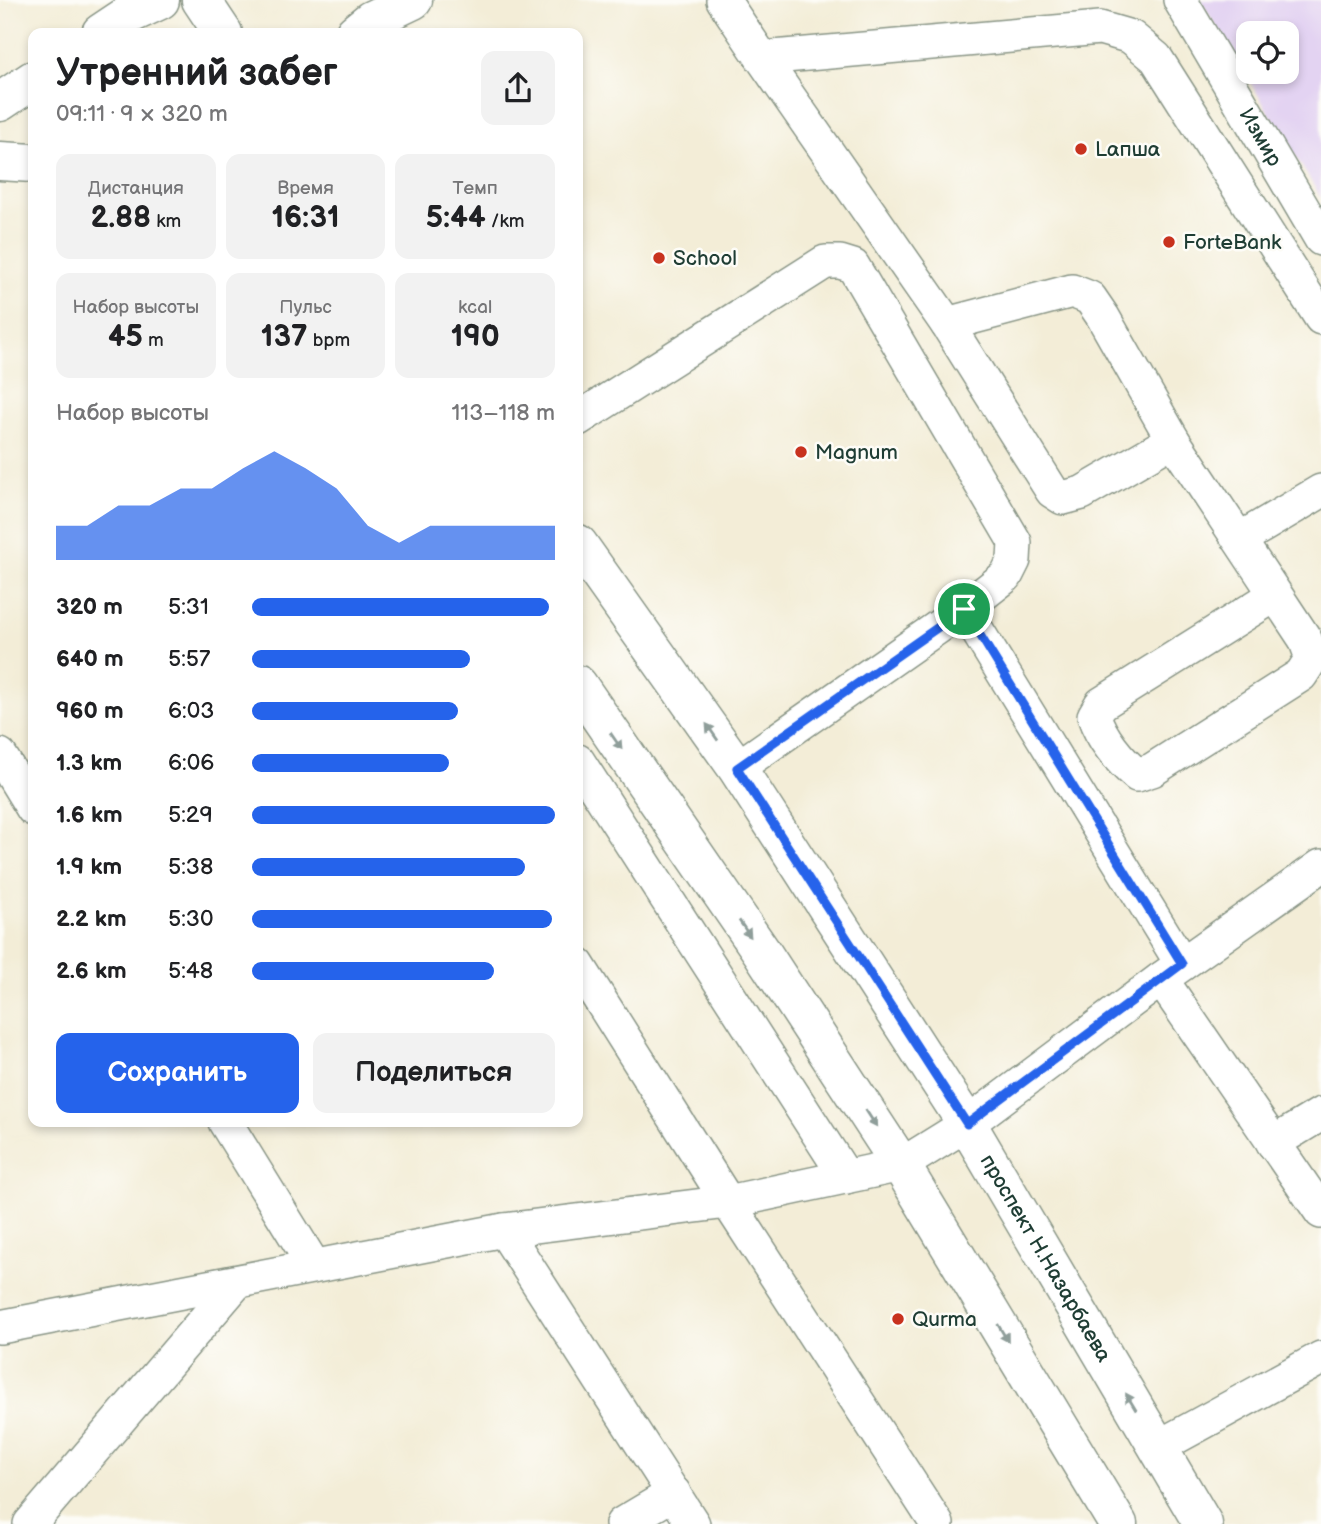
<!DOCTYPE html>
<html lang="ru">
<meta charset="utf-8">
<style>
body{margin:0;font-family:"Balsamiq Sans",sans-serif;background:#f2f2f2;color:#202124;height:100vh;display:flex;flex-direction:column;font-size:26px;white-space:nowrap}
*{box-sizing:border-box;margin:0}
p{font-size:23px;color:#757577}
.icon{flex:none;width:38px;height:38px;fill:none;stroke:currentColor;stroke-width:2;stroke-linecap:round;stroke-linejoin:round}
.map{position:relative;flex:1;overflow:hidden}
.panel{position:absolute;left:28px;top:28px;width:555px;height:1099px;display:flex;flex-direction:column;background:#fff;border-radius:14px;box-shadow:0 4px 10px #0003}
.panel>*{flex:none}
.controls{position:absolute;left:1236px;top:21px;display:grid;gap:14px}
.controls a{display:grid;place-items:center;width:63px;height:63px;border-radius:14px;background:#fff;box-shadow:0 4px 10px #0003;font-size:35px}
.pin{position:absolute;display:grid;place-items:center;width:60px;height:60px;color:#fff;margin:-30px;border:4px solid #fff;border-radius:50%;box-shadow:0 2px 7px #0007}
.round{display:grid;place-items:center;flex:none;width:74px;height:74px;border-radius:14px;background:#f2f2f2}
.headline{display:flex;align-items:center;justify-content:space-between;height:119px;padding:0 28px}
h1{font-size:38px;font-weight:700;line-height:52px}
.metrics{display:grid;grid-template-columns:repeat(3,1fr);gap:10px;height:119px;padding:7px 28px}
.metrics div{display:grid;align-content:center;border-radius:14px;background:#f2f2f2;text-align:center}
.metrics b{font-size:30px;font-weight:700}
.metrics small{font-size:19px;font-weight:400}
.metrics p{font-size:19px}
.chart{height:196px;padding:14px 28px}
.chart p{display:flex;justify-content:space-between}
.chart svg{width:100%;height:126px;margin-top:7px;fill:#2563eb;opacity:.7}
.action{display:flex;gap:14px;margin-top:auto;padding:14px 28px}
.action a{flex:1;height:80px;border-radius:14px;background:#2563eb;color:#fff;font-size:28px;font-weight:700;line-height:80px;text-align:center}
.action a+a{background:#f2f2f2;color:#202124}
ul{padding:0 28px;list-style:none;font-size:23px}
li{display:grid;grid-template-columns:112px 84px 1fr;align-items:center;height:52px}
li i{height:18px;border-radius:9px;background:#2563eb}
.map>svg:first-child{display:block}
</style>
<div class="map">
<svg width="1321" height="1524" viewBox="0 0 1321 1524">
<rect width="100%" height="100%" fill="#fdfcf7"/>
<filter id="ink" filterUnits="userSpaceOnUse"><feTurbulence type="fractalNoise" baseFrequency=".0143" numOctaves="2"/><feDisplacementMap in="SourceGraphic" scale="14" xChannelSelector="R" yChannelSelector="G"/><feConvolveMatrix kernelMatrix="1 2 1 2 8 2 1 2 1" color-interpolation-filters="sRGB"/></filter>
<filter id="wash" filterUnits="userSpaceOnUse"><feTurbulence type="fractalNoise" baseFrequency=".00686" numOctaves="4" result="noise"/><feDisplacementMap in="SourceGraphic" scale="28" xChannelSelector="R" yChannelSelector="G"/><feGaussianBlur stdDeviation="1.57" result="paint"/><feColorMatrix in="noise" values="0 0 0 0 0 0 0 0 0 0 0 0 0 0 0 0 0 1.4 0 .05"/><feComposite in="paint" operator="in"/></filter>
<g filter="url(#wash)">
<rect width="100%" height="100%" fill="#f3edd7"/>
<path fill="#e3d3f2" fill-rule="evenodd" d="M1200 0H1321V198ZM1248 33H1286V72H1248Z"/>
</g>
<g filter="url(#ink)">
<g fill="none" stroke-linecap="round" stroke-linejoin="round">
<defs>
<g id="minor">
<path d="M723 0 762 58 947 324 1052 491 1063 498 1082 493 1173 440"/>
<path id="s1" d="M1180 0 1321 239"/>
<path d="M762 58 1100 28 1131 37 1156 58 1321 318"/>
<path d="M947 324 1072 291 1090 298 1103 317 1173 440 1305 639 1312 658 1301 675 1152 770 1137 775C1119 760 1101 738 1094 716L1101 704 1275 595"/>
<path d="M578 419 825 262H840L853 266 1015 542 1014 560 1006 576 964 609 737 768"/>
<path d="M1240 539 1321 491"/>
<path d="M964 609 1182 964"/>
<path d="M0 755 33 809"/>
<path d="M578 761 846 1177"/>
<path d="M578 965 728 1202 937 1524"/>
<path d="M1161 979 1321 1212"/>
<path d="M225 1122 314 1266"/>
<path d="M1273 1143 1321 1114"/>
<path d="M504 1230 693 1524"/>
<path d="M0 1327 504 1230 728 1202 901 1165 967 1124 1161 979 1321 866"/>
<path d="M1158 1447 1321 1358"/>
<path d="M30 1524 237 1282"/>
<path d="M622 1524 674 1493"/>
</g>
<g id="major">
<path d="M201 0 223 33"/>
<path d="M101 33 128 15 160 0"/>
<path d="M355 33 371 20 413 0"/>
<path d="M0 102 33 80"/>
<path d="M0 161 33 163"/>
<path id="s2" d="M578 544 737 768 967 1124 1203 1524"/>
<path d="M578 685 763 954 901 1165 1118 1524"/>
</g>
</defs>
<use href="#minor" stroke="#899586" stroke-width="36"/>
<use href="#major" stroke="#899586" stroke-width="41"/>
<use href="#minor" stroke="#fff" stroke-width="33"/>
<use href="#major" stroke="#fff" stroke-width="38"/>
</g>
<defs><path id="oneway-solid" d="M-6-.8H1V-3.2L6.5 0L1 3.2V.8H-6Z" transform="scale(1.75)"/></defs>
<g fill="#8f9e9a">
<use href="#oneway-solid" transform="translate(712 732) rotate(-125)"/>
<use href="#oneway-solid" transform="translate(616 741) rotate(55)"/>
<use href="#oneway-solid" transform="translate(745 929) rotate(55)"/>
<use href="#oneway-solid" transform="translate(871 1118) rotate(57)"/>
<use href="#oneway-solid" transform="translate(1003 1333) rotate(59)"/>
<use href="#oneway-solid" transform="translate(1131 1402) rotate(-121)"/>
</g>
</g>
<g fill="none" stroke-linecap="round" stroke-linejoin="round" filter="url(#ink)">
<defs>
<path id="route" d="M964 609 1182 964 967 1124 737 768Z"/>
</defs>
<use href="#route" stroke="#fff" stroke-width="14"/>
<use href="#route" stroke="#2563eb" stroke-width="9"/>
</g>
<g fill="#c8321e" stroke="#fdfcf7" stroke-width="2.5">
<circle cx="1081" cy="149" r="7"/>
<circle cx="1169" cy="242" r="7"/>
<circle cx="659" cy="258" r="7"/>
<circle cx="801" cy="452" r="7"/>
<circle cx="898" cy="1319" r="7"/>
</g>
<g text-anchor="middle" stroke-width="5" stroke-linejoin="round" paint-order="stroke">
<g font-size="21" fill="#1f3d34" stroke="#fdfcf7">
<text dy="7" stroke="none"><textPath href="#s1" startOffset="159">Измир</textPath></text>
<text dy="7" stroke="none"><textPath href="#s2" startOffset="854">проспект Н.Назарбаева</textPath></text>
</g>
<g font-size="21" fill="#1f3d34" stroke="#fdfcf7" text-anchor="start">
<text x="1095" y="156">Lапша</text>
<text x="1183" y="249">ForteBank</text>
<text x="673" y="265">School</text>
<text x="815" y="459">Magnum</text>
<text x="912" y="1326">Qurma</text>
</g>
</g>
</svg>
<div class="controls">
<a><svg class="icon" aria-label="locate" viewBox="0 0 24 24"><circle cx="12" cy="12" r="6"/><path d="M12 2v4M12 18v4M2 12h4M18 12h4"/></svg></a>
</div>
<div class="pin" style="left:964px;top:609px;background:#1e9e55"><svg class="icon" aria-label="arrive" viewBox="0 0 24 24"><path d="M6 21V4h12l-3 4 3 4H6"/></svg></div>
<section class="panel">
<div class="headline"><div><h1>Утренний забег</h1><p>09:11 · 9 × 320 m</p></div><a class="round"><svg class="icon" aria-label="share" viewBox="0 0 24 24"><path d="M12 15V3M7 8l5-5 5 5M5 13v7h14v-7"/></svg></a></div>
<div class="metrics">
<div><p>Дистанция</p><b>2.88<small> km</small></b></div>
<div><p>Время</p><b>16:31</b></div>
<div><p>Темп</p><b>5:44<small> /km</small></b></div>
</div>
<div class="metrics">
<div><p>Набор высоты</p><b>45<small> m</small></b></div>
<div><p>Пульс</p><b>137<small> bpm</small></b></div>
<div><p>kcal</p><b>190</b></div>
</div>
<div class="chart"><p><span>Набор высоты</span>113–118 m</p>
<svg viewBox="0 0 160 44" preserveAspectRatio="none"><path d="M0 44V32L10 32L20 25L30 25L40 19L50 19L60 12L70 6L80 12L90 19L100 32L110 38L120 32L130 32L140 32L150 32L160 32V44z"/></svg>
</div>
<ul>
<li><b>320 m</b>5:31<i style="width:98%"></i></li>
<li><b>640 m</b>5:57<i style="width:72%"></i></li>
<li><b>960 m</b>6:03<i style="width:68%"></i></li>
<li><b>1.3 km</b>6:06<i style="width:65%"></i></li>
<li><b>1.6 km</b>5:29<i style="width:100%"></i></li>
<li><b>1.9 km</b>5:38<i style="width:90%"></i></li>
<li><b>2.2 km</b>5:30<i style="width:99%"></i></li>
<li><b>2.6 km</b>5:48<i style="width:80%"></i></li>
</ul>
<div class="action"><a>Сохранить</a><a>Поделиться</a></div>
</section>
</div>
